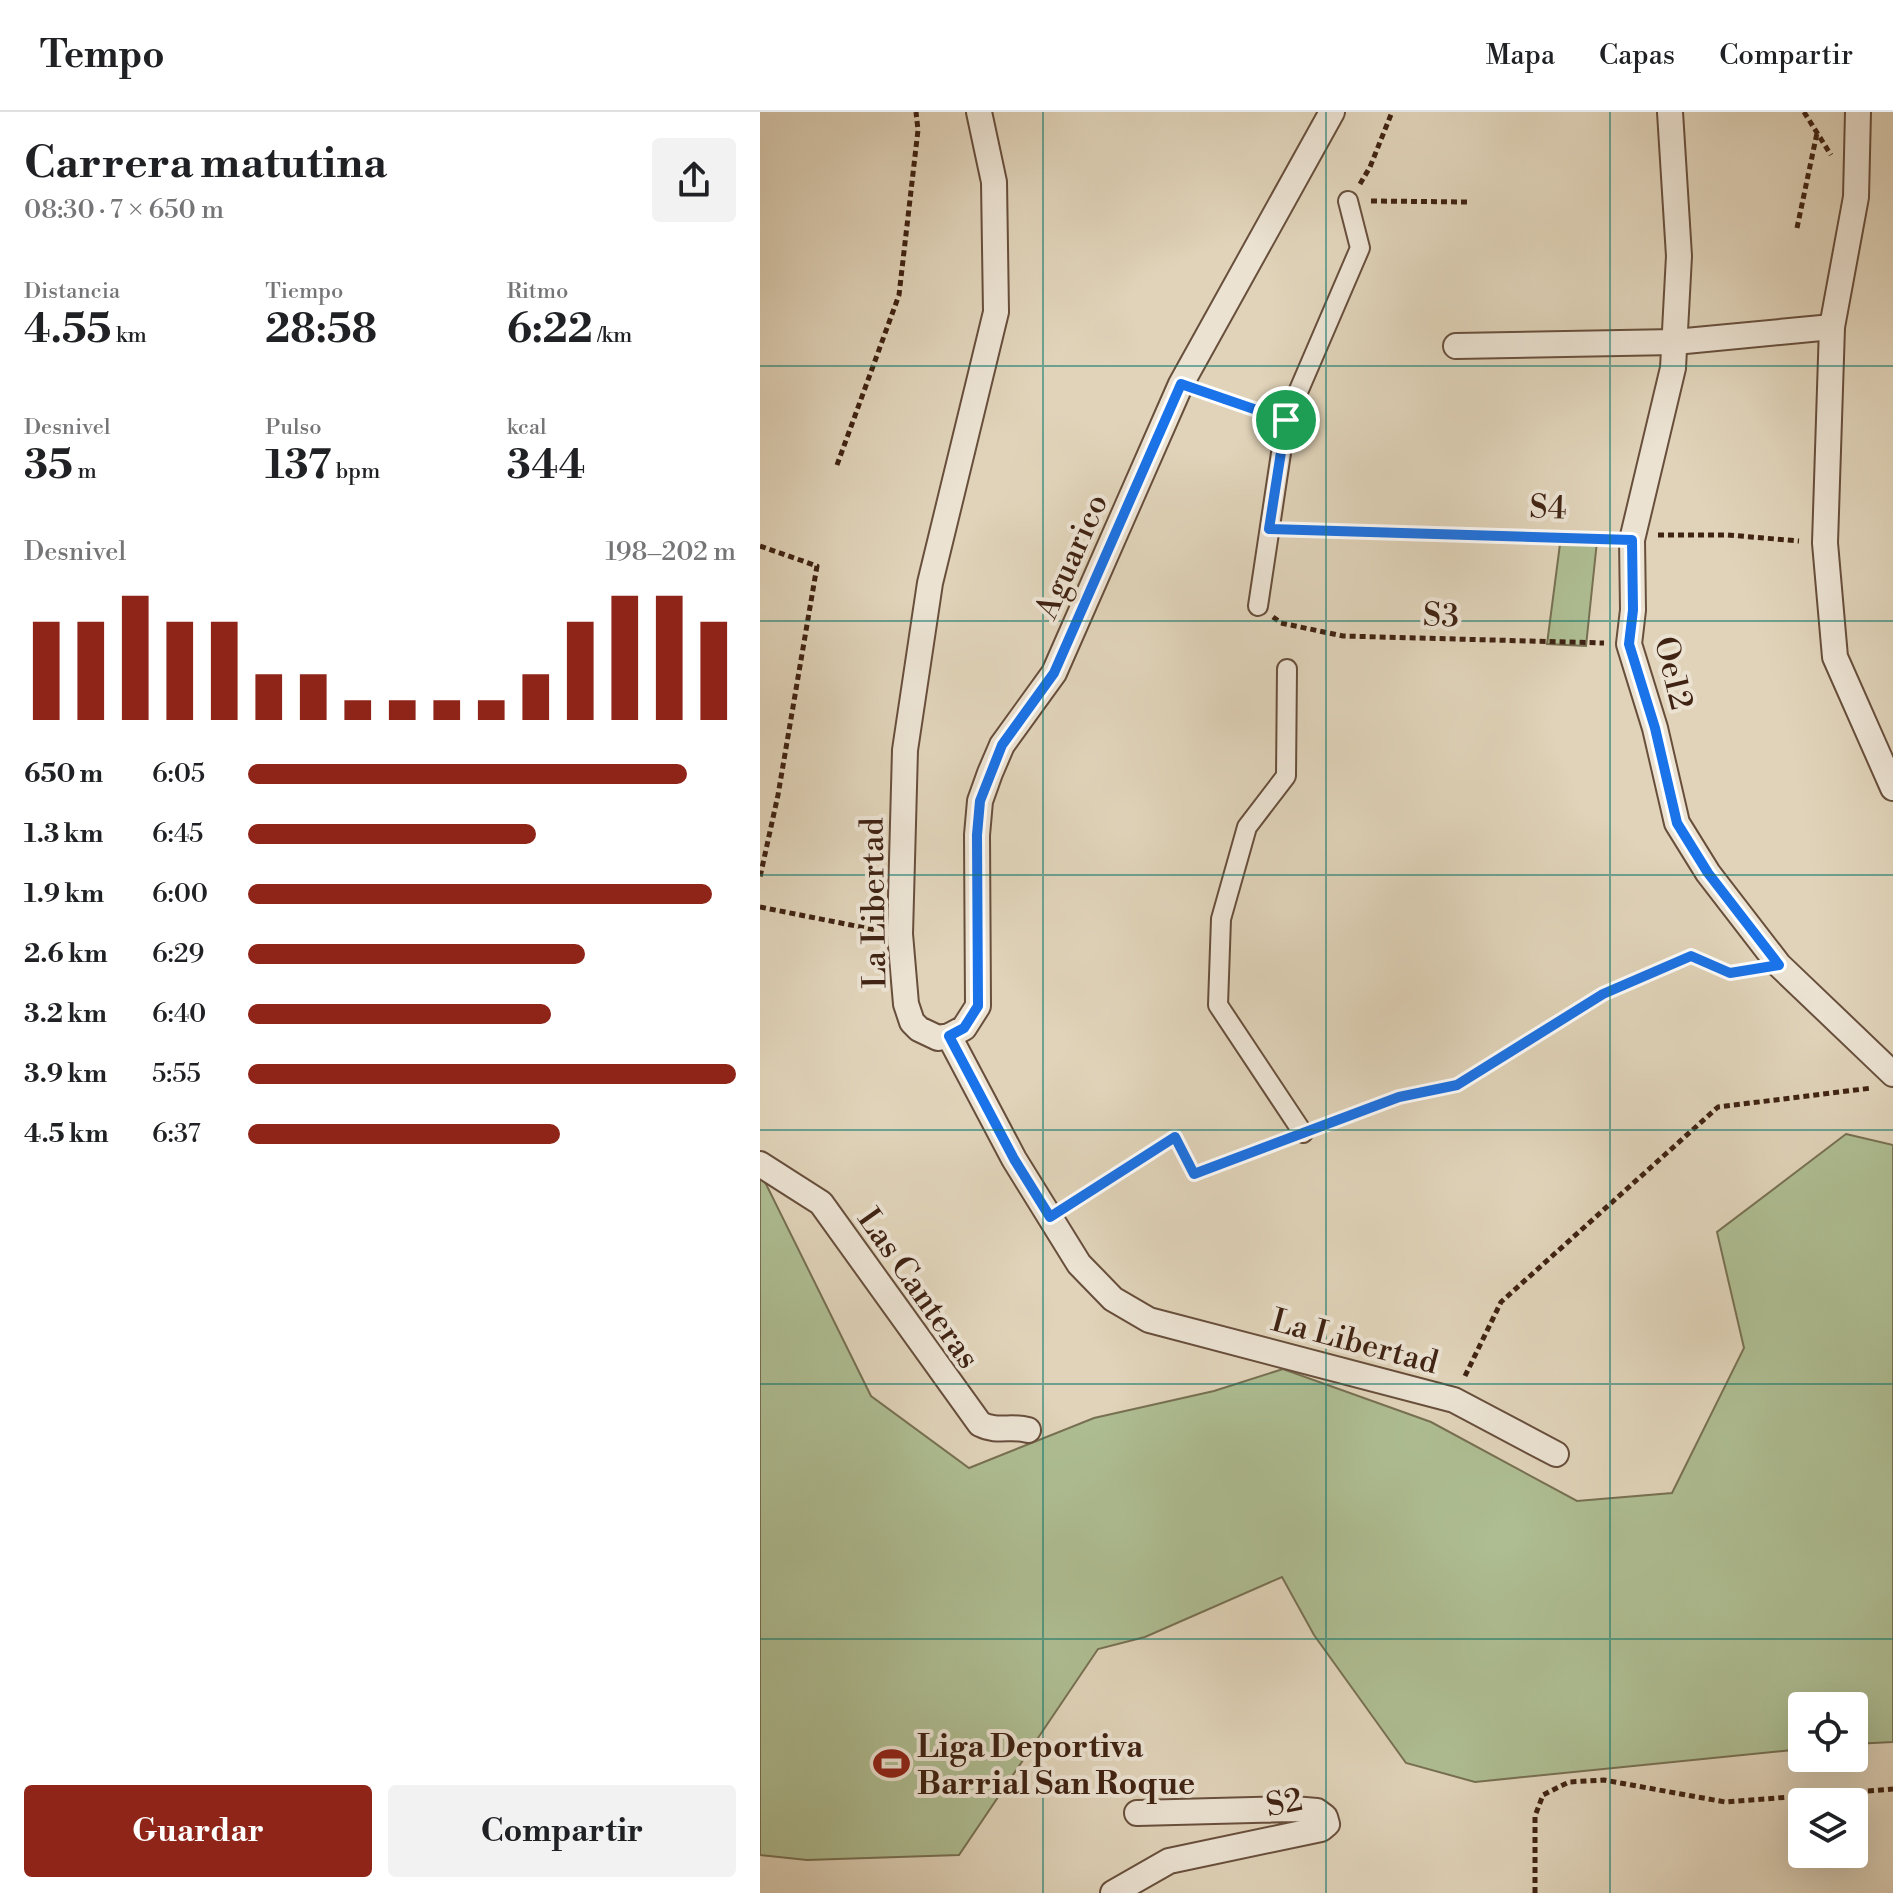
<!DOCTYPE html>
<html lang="es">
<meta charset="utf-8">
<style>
body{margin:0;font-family:"Libre Bodoni",serif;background:#f2f2f2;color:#202124;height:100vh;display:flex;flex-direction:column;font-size:30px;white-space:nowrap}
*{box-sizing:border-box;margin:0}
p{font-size:26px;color:#757577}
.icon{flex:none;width:44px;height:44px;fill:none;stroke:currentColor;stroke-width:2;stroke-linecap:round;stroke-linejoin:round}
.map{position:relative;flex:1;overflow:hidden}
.drawer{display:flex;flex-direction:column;background:#fff;width:760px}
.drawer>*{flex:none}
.tools{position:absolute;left:1028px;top:1580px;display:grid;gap:16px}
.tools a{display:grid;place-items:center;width:80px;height:80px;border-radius:8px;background:#fff;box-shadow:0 8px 32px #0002;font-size:40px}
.pin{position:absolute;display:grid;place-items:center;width:68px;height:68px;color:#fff;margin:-34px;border:4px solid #fff;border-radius:50%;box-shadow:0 2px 8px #0007}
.round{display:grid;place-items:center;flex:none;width:84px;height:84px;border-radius:8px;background:#f2f2f2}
.summary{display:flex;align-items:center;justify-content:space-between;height:136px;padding:0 24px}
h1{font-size:44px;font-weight:800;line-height:60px}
.metrics{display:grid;grid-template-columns:repeat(3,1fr);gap:12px;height:136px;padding:8px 24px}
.metrics div{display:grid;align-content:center}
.metrics b{font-size:40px;font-weight:800}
.metrics small{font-size:22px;font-weight:400}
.metrics p{font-size:22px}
.chart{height:224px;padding:16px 24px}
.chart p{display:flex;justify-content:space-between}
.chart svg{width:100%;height:144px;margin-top:8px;stroke:#8f2418;stroke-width:6}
.cta{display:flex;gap:16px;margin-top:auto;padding:16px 24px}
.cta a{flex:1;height:92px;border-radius:8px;background:#8f2418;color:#fff;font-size:32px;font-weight:800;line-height:92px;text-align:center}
.cta a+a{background:#f2f2f2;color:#202124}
ul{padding:0 24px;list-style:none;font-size:26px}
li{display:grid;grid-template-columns:128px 96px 1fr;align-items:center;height:60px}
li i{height:20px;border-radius:10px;background:#8f2418}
header{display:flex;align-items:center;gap:48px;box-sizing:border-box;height:112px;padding:0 40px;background:#fff;border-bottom:2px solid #e0e0e0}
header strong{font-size:38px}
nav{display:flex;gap:44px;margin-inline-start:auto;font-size:28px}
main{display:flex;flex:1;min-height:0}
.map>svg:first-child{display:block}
</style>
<header>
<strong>Tempo</strong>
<nav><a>Mapa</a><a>Capas</a><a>Compartir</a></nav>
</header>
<main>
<section class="drawer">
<div class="summary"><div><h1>Carrera matutina</h1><p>08:30 · 7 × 650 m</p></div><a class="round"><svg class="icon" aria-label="share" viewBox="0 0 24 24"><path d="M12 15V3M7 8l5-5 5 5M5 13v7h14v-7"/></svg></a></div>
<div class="metrics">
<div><p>Distancia</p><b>4.55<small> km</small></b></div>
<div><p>Tiempo</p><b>28:58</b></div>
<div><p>Ritmo</p><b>6:22<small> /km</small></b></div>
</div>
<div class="metrics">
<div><p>Desnivel</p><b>35<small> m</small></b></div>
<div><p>Pulso</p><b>137<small> bpm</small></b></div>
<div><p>kcal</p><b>344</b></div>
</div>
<div class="chart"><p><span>Desnivel</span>198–202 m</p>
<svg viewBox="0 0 160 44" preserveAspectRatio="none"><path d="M5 44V14M15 44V14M25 44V6M35 44V14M45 44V14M55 44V30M65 44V30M75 44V38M85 44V38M95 44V38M105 44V38M115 44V30M125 44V14M135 44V6M145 44V6M155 44V14"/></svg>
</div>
<ul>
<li><b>650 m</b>6:05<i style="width:90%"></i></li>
<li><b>1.3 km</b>6:45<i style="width:59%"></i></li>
<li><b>1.9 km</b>6:00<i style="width:95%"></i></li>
<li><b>2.6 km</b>6:29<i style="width:69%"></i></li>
<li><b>3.2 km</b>6:40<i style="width:62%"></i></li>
<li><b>3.9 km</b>5:55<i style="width:100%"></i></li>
<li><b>4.5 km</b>6:37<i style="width:64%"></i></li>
</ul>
<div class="cta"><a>Guardar</a><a>Compartir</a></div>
</section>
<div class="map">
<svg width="1133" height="1781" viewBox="0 0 1133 1781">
<rect width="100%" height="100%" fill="#e0d3b9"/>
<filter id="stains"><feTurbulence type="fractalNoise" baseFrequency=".0025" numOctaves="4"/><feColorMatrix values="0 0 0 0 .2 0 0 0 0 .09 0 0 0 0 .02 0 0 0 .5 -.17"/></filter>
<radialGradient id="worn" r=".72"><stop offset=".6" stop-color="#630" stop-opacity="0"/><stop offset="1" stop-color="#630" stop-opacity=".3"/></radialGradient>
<g fill="#aebd92" stroke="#777052" stroke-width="2">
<path d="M837 429 826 534 787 532 800 432Z"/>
<path d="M1086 1022 1133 1033V1630L1094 1632V1594H1042V1637L715 1670 646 1651 554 1523 522 1465 385 1525 338 1537 199 1743 47 1748 0 1743V1060L111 1284 209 1356 334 1306 454 1279 523 1257 671 1310 817 1389 912 1381 984 1236 957 1120Z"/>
</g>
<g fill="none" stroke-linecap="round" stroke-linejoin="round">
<defs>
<g id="pedestrian">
<path d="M498 494 526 308 600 136 588 89"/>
<path d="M527 557 526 664 487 715 461 807 458 893 543 1021"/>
</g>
<g id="minor">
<path d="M219 0 234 70 236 200 170 471 145 638 140 822 146 892 152 910 159 917 178 926 189 924 204 916 218 894 217 723 220 689 230 661 242 633 294 561 421 272 572 0"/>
<path d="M910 0 919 144 913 256 872 428 873 498 869 532 895 616 917 711 948 761 1019 853 1133 962"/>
<path d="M1098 0 1096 85 1072 215 1065 431 1075 545 1133 676"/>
<path d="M696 234 915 230 1072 215"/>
<path d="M189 924 254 1047 319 1152 353 1187 389 1208 694 1288 796 1342"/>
<path d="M0 1052 61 1091 220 1312C238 1321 250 1313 268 1318"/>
<path d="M353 1781 409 1749 561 1717 567 1712 565 1705 557 1699 533 1697 377 1701"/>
</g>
</defs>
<use href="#pedestrian" stroke="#684f3c" stroke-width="22"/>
<use href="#minor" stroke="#684f3c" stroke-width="28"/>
<g stroke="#402313" stroke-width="5" stroke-dasharray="6 4" stroke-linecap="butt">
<path d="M1044 0 1071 43"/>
<path d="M600 72 610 55 632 0"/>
<path d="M611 89 709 90"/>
<path d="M1037 116 1057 21"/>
<path d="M445 280 507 301"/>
<path d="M77 353 139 183 158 18 156 0"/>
<path d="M530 418 848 427"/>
<path d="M898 423H968L1039 429"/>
<path d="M0 434 57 454 18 683 0 765"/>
<path d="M513 505 521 511 583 524 844 531"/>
<path d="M0 795 116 818"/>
<path d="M561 1014 639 985 697 973 843 882 931 844 970 861 991 857"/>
<path d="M310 1089 415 1025 434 1062 522 1029"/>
<path d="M705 1264 741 1190 958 995 1112 976"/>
<path d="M775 1781V1704L783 1683 809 1670 844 1668 965 1690 1133 1677"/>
</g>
<use href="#pedestrian" stroke="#ebe2d2" stroke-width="18"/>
<use href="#minor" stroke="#ebe2d2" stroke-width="24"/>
</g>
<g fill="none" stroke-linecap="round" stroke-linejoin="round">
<defs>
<path id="route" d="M421 272 526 308 509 417 872 428 873 498 869 532 895 616 917 711 948 761 1019 853 970 861 931 844 843 882 697 973 639 985 434 1062 415 1025 290 1105 254 1047 189 924 204 916 218 894 217 723 220 689 242 633 294 561Z"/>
</defs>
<use href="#route" stroke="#fff" stroke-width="16"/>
<use href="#route" stroke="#1a73e8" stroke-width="10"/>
</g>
<path fill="none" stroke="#0f766e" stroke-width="2" stroke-opacity="0.55" d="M283 0V1781M566 0V1781M850 0V1781M0 254H1133M0 509H1133M0 763H1133M0 1018H1133M0 1272H1133M0 1527H1133"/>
<defs>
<symbol id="stadium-bare" viewBox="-9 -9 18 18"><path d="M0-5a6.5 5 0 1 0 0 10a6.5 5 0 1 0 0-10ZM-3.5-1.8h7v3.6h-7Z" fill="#8f2418" stroke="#ebe2d2" stroke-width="2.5" paint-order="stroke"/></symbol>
</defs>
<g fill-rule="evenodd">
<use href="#stadium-bare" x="106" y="1626" width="51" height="51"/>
</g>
<g text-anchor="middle" stroke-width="8" stroke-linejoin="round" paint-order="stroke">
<g font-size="32" fill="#402313" stroke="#ebe2d2">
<text transform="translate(788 395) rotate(2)" y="11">S4</text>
<text transform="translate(311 444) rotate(-66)" y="11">Aguarico</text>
<text transform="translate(681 503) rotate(2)" y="11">S3</text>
<text transform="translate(914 561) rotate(76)" y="11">Oe12</text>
<text transform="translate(113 791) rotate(-91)" y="11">La Libertad</text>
<text transform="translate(159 1176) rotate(55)" y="11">Las Canteras</text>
<text transform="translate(595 1229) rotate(15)" y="11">La Libertad</text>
<text transform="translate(524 1690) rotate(-11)" y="11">S2</text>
</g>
<g font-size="32" font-weight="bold" fill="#402313" stroke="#ebe2d2" text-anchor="start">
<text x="157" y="1645">Liga Deportiva<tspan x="157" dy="37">Barrial San Roque</tspan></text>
</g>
</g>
<rect width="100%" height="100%" filter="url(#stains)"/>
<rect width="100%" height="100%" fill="url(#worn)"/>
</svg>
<div class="tools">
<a><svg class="icon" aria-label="locate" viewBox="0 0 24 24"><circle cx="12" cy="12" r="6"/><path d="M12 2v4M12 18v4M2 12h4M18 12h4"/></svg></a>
<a><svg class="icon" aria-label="layers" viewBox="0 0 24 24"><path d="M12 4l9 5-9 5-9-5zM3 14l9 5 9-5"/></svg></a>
</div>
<div class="pin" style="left:526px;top:308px;background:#1e9e55"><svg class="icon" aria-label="arrive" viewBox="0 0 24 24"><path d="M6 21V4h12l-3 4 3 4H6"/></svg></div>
</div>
</main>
